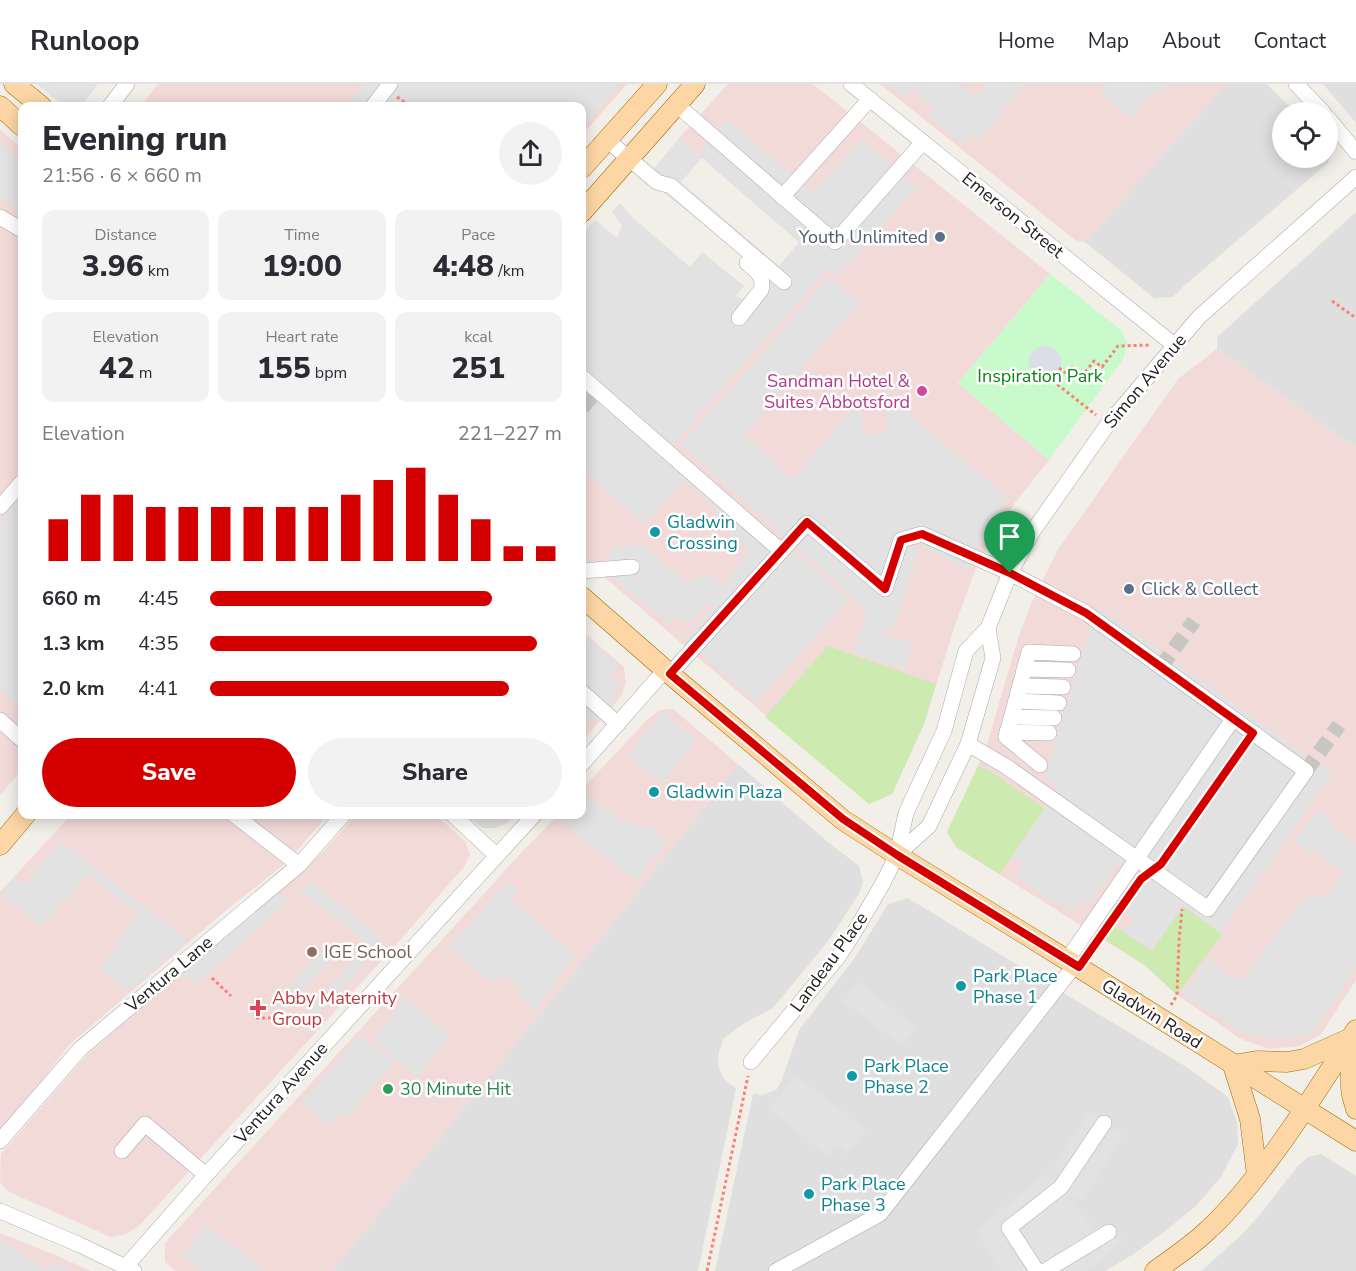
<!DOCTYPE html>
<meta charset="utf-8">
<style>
body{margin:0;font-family:"Nunito Sans",sans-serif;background:#f2f2f3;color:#2b2b33;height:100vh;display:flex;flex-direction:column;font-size:22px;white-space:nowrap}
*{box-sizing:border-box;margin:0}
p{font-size:20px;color:#7c7c81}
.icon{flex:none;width:33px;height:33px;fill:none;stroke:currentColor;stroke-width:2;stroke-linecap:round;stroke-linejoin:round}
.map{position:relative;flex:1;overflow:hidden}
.panel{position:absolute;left:18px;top:18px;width:568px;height:717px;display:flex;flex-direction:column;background:#fff;border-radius:12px;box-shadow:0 3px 15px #0003}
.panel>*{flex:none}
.controls{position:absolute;left:1272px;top:18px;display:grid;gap:12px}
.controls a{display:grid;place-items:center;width:66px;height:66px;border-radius:50%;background:#fff;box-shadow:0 3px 15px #0003;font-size:30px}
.pin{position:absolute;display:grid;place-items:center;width:51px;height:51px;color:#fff;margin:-62px -26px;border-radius:50% 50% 50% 0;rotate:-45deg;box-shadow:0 0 6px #0007}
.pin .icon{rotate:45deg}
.round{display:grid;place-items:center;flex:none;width:63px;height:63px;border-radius:32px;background:#f2f2f3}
.overview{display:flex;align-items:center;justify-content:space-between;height:102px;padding:0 24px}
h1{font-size:33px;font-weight:800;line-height:45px}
.figures{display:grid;grid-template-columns:repeat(3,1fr);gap:9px;height:102px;padding:6px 24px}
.figures div{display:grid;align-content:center;border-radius:12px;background:#f2f2f3;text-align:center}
.figures b{font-size:30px;font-weight:800}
.figures small{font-size:16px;font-weight:400}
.figures p{font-size:16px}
.chart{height:168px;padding:12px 24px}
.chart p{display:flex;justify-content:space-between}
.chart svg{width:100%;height:108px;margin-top:6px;stroke:#d40000;stroke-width:6}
.primary-button{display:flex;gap:12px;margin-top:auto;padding:12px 24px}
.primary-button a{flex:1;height:69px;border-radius:36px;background:#d40000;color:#fff;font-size:24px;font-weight:800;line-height:69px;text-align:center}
.primary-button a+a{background:#f2f2f3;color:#2b2b33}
ul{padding:0 24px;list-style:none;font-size:20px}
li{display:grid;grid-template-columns:96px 72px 1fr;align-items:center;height:45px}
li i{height:15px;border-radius:8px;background:#d40000}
header{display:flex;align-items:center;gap:36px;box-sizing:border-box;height:84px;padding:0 30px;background:#fff;border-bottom:2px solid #e1e1e2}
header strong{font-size:28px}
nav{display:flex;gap:33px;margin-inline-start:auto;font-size:21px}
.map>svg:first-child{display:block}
</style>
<header>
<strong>Runloop</strong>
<nav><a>Home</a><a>Map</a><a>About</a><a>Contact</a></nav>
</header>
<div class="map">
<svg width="1356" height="1187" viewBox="0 0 1356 1187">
<rect width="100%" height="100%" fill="#f2efe9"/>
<g fill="#e0dfdf">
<path d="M1226 0H1267L1295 28H1282V74H1328V66L1331 70 1328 79 1185 201 1173 213 1154 214 1085 158Z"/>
<path d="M1323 0H1356V39L1329 7Z"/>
<path d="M1356 128V364L1217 265V253Z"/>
<path d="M738 680 829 759 859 782 863 798 860 808 829 856 773 924 743 940 724 954 719 967 718 980 723 994 736 1005 698 1187H332L603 852Z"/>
<path d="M467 731H515L507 739 495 744H482Z"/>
<path d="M908 814 1065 910 1185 982 1228 1013 1237 1038 1238 1060 1221 1093 1196 1122 1164 1148 1132 1171 1105 1187H715L753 1010 763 1011 776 1006 782 996 799 946 854 875 888 820Z"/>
<path d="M1321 1070 1356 1092V1187H1201L1238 1154 1258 1133 1297 1083 1308 1073Z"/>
</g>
<g fill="#f2dad9">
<path d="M158 0H627L582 51V22H141Z"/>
<path d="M728 0H813L1050 190 958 299 1049 376 1014 420 977 481 955 541 924 640 892 710 869 720 582 474V282L672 361 828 183 679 54Z"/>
<path d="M880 0H1226L1085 158 1075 156Z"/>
<path d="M0 45 22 65V685L0 711Z"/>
<path d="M1217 265 1356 364V896L1321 950 1300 962 1269 965 1241 955 1177 911 1144 881 956 763 947 748 978 682 988 657 1018 554 1032 518 1057 467 1178 295Z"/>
<path d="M582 547 624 583 626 599 620 614 582 657Z"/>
<path d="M673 625 738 680 603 852 332 1187H176L165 1178V1159L522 768 558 731 582 730V705L650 633 660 626Z"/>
<path d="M71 731H328L286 779 225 827 69 961 33 1008 0 1045V808Z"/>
<path d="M356 731H436L465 757 470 771 464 783 393 864 138 1143 124 1151 111 1153 7 1107 0 1098 1 1070 87 971 157 910 301 789 322 769Z"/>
<path d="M0 1149 55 1171 91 1187H0Z"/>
</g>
<g fill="#cdebb0">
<path d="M828 562 936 600 924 640 892 710 869 720 765 633Z"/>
<path d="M978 682 989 686 1045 725 999 790 956 763 947 748Z"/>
<path d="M1183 822 1222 850 1177 911 1145 881 1104 855 1112 841 1152 867Z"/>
</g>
<path fill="#c8facc" d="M1050 190 1121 246 1127 259 1124 274 1049 376 958 299Z"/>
<g fill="#e2e2e2" fill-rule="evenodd">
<path d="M37 0H98L81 22H64Z"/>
<path d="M364 0H621L582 45V22H347Z"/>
<path d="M888 0H954L956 2 958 0 975 14 988 0H1025L980 55 972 50 963 61 929 32 934 23 912 5 904 13Z"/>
<path d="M1106 0H1168L1159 10 1154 7 1132 34 1099 8Z"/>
<path d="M728 36 813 108 862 55 917 103 838 192 828 184 672 361 849 515 756 618 685 556 713 522 707 519 687 541 677 532 669 541 610 491V464L643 461 681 494 687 496H694L700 494 707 489 722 502 750 468 712 433 717 426 683 397 645 441 582 385V330L591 319 582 311V151L595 136 617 154 622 142 612 128 620 119 632 133 690 183 702 168 744 202 736 212 742 215 747 212 764 190 646 94 679 54 698 71ZM702 74 799 158 779 182 681 98Z"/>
<path d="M0 58 22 78V132L0 113Z"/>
<path d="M829 193 859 219 744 351 794 395 860 316 863 351 887 349 885 310 1008 414 979 462 969 486 918 461H911L919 464 893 547 885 544 883 545 890 558 892 552 913 559 905 586 853 569 867 526 681 361Z"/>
<path d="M22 411V624L0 605V437Z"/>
<path d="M1097 522 1332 689 1221 849 1183 822 1152 867 1123 848 1133 833 1126 827 1146 797 1119 778 1088 821 1080 816 1071 828 1015 792 1023 780 1012 772 1058 705 1049 698 1046 686Z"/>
<path d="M582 550 619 581 610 591 621 601 609 616 613 620 598 637 592 633 588 637 582 632Z"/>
<path d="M663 628 697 656 662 700 627 673Z"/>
<path d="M584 707 626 741 630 736 642 746 646 741 668 758 637 797 557 736 562 731 582 730V709Z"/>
<path d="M1317 726 1333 737 1330 741 1356 760V883L1322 935 1309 951 1278 955 1256 953 1239 947 1183 910 1207 876 1232 895 1243 894 1300 819H1305L1312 810 1317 814 1327 812 1344 788 1313 765 1310 769 1294 757Z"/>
<path d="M61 757 188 857 128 907 100 885 117 863V857L138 829 88 790 68 816 64 814 42 843 0 809 14 794 23 801Z"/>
<path d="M310 797 381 854 373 864 302 807Z"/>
<path d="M511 799 519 804 511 816 576 871 556 896 558 898 535 926 517 912 521 906 507 894H503L499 892 494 899 447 863 470 841 502 803Z"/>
<path d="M278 808 290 816 196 901 181 890Z"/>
<path d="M325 862 335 871 285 927 275 918Z"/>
<path d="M356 873 364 881 310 940 302 932Z"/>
<path d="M858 898 916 943 902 962 843 917Z"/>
<path d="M405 914 451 951 418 993 372 957Z"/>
<path d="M360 951 394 978 348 1033 342 1028 331 1042 301 1019Z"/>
<path d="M795 991 866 1046 848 1070 837 1061 828 1072 768 1025Z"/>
<path d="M1089 1028 1124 1051 1082 1117 1071 1112 1068 1114 1095 1146 1102 1141 1123 1155 1097 1181 1086 1187H1001L977 1147 1045 1089 1054 1097 1059 1090 1052 1085Z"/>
<path d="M205 1141 266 1187H202L182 1172Z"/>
<path d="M0 1155 42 1185 58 1180 70 1187H0Z"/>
</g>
<circle fill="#dddde8" cx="1045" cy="278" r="16"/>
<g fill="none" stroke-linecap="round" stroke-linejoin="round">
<g stroke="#c8c6c1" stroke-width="15" stroke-dasharray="15 8" stroke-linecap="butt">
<path d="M582 324 597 306"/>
<path d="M1161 583 1194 537"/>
<path d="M1306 687 1339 641"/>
</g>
<defs>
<g id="minor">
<path d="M851 0 1174 261"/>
<path d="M1296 0 1323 28"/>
<path d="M677 21 835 158 923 58"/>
<path d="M110 22 127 0"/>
<path d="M373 22 390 0"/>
<path d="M1328 34 1356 68"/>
<path d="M607 56 657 98 671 102 784 198"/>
<path d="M782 113 870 15"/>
<path d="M0 133 22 146"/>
<path d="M739 234 761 206C765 193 756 187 747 179"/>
<path d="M582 293 781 467"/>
<path d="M0 423 22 398"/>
<path d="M582 487 632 483"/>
<path d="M1024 585 1068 586"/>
<path d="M670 590 807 439 885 505 901 456 922 450 1010 489 1086 529 1306 687 1208 825 1007 683 968 660"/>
<path d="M1020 602 1063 603"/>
<path d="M582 608 618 640"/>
<path d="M1016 617 1059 619"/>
<path d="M1012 633 1054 634"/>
<path d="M0 636 22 656"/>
<path d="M1007 648 1049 649"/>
<path d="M582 680 665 586"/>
<path d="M1040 681 1006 653 1029 568 1073 570"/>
<path d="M233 730 299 781"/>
<path d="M452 730 496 771"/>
<path d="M897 771 929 742 968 660 993 574 988 544"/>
<path d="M1067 876 1233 635"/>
<path d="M751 978 839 872 855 847 883 799 897 771 906 729 944 647 966 567 988 544 1010 489 1033 447 1108 340 1199 233 1356 93"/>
<path d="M0 1057 80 965 299 781 344 730"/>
<path d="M122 1067 145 1040 206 1091"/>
<path d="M0 1127 78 1160 134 1187"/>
<path d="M126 1182 206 1091 535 730"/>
<path d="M776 1187 880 1130 1075 881"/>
<path d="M1037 1187 1009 1144 1061 1103 1104 1039"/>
<path d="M1045 1187 1109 1148"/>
</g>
<g id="major">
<path d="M14 0 41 22"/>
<path d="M0 22 22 42"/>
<path d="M582 84 657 0"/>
<path d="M582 128 695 0"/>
<path d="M582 513 670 590 843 736 897 771 1067 876 1356 1057"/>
<path d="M0 761 26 730"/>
<path d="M1351 954V1003L1352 1011 1356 1025"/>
<path d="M1233 981 1257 977 1287 978 1304 975 1351 954"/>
<path d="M1233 981 1250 1035 1257 1091"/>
<path d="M1155 1187C1173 1174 1193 1161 1209 1145 1227 1129 1243 1109 1258 1090 1294 1044 1324 995 1356 946"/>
</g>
</defs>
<use href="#minor" stroke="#a9a9a9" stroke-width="16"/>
<use href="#major" stroke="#a06b00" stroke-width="21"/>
<g stroke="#fa8072" stroke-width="3" stroke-dasharray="3 3" stroke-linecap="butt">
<path d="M397 13 410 22"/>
<path d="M1332 217 1356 234"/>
<path d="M1059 284 1067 290 1072 283 1083 291 1094 277 1102 283 1118 262 1151 261"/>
<path d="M1048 293 1096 331"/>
<path d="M1164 775 1245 660"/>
<path d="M212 894 231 912"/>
<path d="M1171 921 1177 911 1179 857 1182 825"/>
<path d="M256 934H288"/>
<path d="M707 1187 748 992"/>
</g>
<use href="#minor" stroke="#fff" stroke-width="15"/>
<use href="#major" stroke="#fcd6a4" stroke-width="20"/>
</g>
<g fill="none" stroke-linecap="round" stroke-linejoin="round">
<defs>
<path id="route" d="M807 438 885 505 901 456 922 450 1010 489 1086 529 1253 649 1161 780 1141 795 1079 883 897 771 843 735 670 590Z"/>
</defs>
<use href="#route" stroke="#fff" stroke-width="12"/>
<use href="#route" stroke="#d40000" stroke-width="8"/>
</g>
<g fill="#5c6f8a" stroke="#fff" stroke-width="2">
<circle cx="940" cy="153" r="6"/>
<circle cx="1129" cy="505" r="6"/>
</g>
<circle fill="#d1479c" stroke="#fff" stroke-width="2" cx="922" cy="307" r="6"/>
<g fill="#0f9aa8" stroke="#fff" stroke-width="2">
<circle cx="655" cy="448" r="6"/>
<circle cx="654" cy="708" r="6"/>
<circle cx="961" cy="902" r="6"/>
<circle cx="852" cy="992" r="6"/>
<circle cx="809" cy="1110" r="6"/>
</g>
<circle fill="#8d6e63" stroke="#fff" stroke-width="2" cx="312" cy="868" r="6"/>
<path fill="#e0444e" stroke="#fff" stroke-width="2" d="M255 915h6v6h6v6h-6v6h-6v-6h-6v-6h6z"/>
<circle fill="#2e9e5b" stroke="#fff" stroke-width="2" cx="388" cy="1005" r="6"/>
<g text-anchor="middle" stroke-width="5" stroke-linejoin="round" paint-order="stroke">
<g font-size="18" fill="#222" stroke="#fff">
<text transform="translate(1013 131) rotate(39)" y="6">Emerson Street</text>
<text transform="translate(1145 297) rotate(-50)" y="6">Simon Avenue</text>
<text transform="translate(829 878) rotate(-54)" y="6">Landeau Place</text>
<text transform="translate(169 890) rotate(-40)" y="6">Ventura Lane</text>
<text transform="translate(1152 930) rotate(32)" y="6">Gladwin Road</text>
<text transform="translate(281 1009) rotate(-48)" y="6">Ventura Avenue</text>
</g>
<g font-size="18" fill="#4e5e75" stroke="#fff" text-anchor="end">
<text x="928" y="159">Youth Unlimited</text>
<text x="1141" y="511" text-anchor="start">Click &amp; Collect</text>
</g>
<g font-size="18" fill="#0c8416" stroke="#fff">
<text x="1040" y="298">Inspiration Park</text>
</g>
<g font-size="18" fill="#b23c85" stroke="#fff" text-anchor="end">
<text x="910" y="303">Sandman Hotel &amp;<tspan x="910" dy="21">Suites Abbotsford</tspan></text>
</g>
<g font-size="18" fill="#0d838f" stroke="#fff" text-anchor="start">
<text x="667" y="444">Gladwin<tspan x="667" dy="21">Crossing</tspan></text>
<text x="666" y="714">Gladwin Plaza</text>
<text x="973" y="898">Park Place<tspan x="973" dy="21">Phase 1</tspan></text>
<text x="864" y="988">Park Place<tspan x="864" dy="21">Phase 2</tspan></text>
<text x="821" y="1106">Park Place<tspan x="821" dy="21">Phase 3</tspan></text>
</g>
<g font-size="18" fill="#785e54" stroke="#fff" text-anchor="start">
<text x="324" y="874">IGE School</text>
</g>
<g font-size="18" fill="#be3a42" stroke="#fff" text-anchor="start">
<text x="272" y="920">Abby Maternity<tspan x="272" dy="21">Group</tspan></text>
</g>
<g font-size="18" fill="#27864d" stroke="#fff" text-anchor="start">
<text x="400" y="1011">30 Minute Hit</text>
</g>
</g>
</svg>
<div class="controls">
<a><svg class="icon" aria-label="locate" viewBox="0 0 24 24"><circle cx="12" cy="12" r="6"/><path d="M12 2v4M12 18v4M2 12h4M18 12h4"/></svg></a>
</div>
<div class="pin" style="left:1010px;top:489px;background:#1e9e55"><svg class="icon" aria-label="arrive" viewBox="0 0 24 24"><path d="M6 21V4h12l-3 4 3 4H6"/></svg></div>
<section class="panel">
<div class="overview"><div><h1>Evening run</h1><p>21:56 · 6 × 660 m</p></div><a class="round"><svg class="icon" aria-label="share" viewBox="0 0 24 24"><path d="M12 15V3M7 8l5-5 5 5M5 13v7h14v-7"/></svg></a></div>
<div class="figures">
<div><p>Distance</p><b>3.96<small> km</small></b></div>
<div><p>Time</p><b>19:00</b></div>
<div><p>Pace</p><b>4:48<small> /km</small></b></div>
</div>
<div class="figures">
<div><p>Elevation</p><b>42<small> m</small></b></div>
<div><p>Heart rate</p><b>155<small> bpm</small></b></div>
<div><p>kcal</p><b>251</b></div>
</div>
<div class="chart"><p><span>Elevation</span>221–227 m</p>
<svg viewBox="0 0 160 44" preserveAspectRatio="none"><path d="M5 44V27M15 44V17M25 44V17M35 44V22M45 44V22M55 44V22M65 44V22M75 44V22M85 44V22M95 44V17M105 44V11M115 44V6M125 44V17M135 44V27M145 44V38M155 44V38"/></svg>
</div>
<ul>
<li><b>660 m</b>4:45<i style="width:80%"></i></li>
<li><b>1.3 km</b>4:35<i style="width:93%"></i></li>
<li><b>2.0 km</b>4:41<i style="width:85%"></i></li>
</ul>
<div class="primary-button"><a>Save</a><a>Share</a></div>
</section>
</div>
